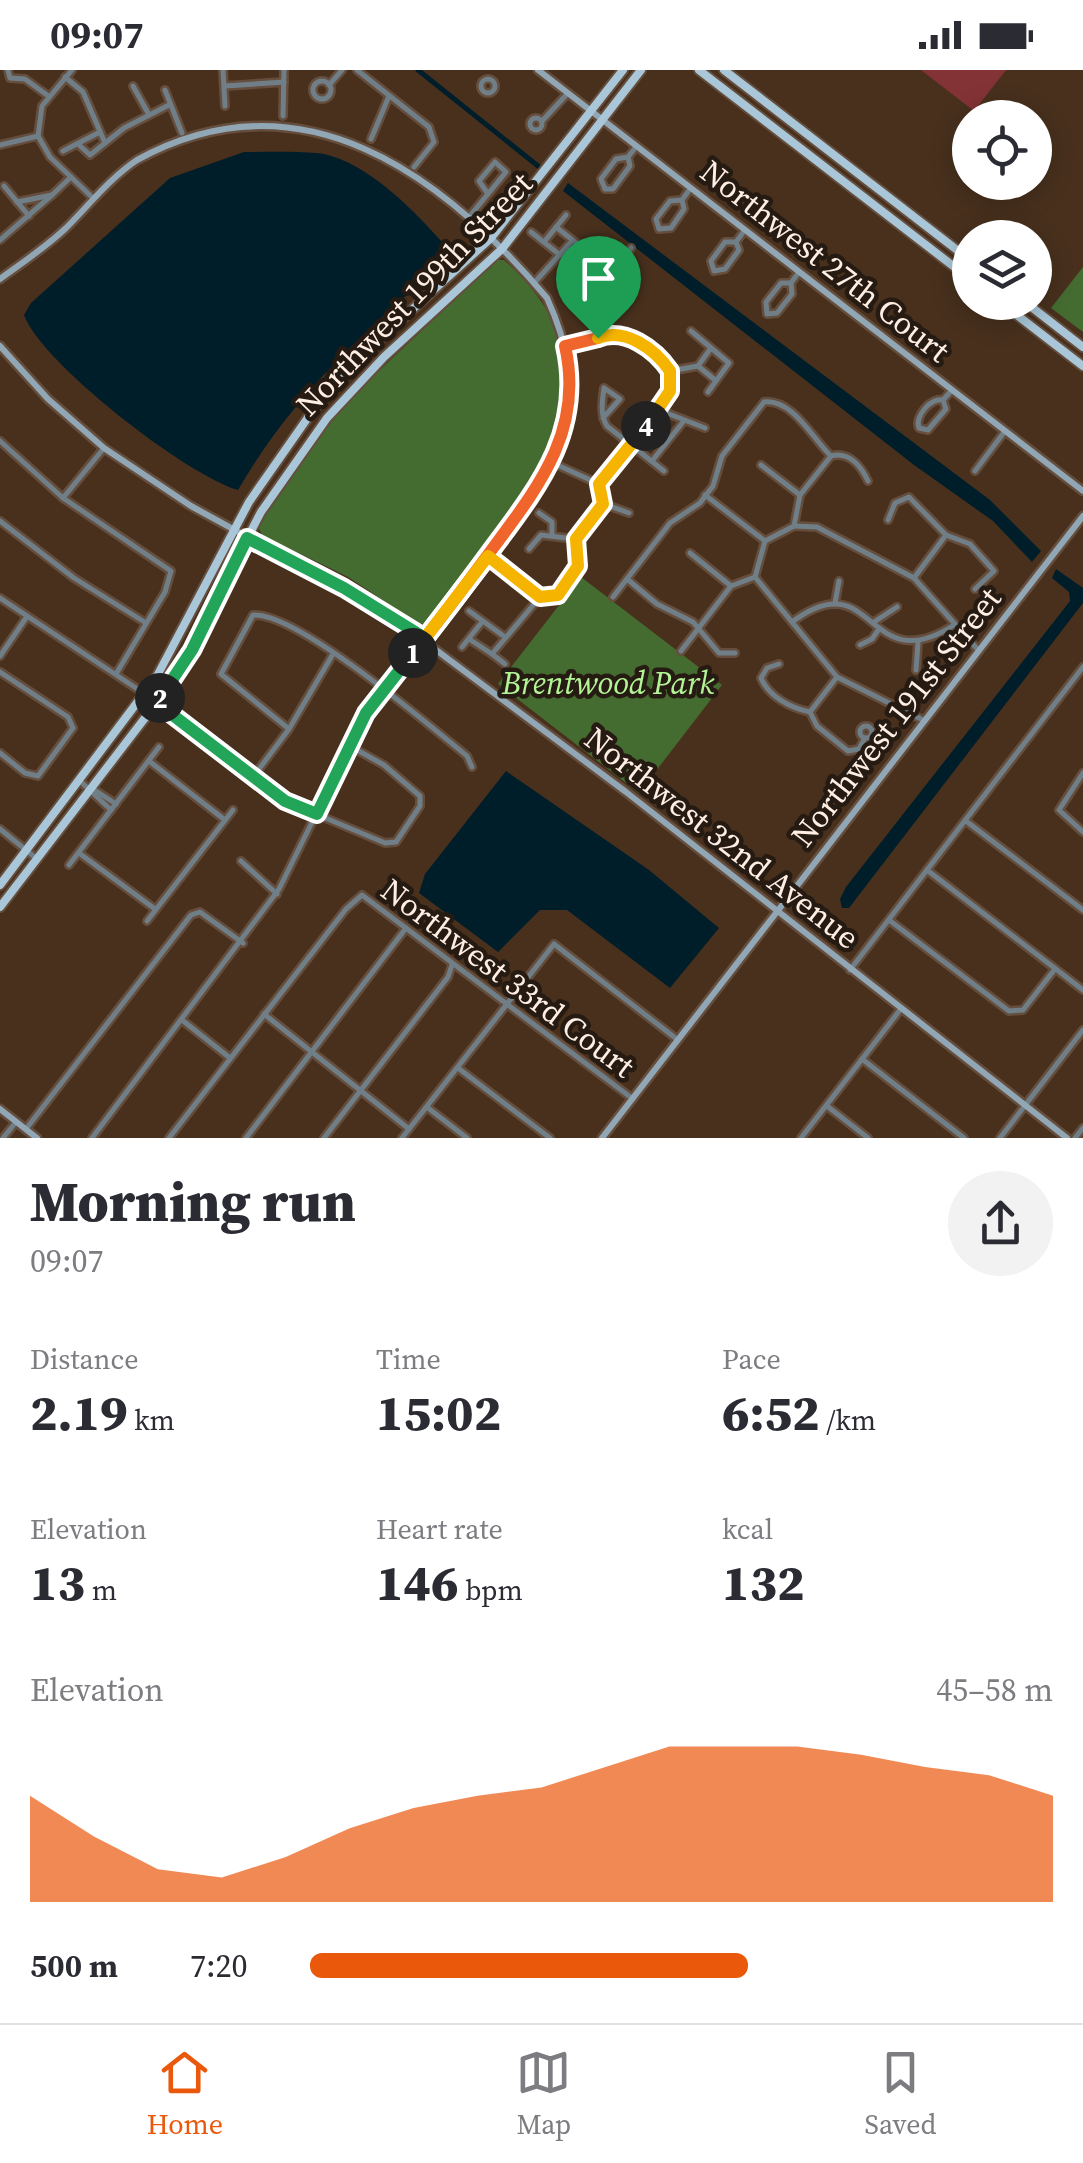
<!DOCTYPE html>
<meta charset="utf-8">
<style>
body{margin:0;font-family:"Source Serif 4",serif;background:#f2f2f3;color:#2b2b33;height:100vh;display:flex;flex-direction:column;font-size:38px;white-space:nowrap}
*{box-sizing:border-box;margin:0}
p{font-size:32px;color:#7c7c81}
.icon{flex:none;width:55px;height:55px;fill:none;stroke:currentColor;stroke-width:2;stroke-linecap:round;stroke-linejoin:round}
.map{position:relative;height:1068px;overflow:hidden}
.side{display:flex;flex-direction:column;background:#fff;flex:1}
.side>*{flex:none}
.tools{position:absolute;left:952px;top:30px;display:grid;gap:20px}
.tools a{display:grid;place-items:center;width:100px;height:100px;border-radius:50%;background:#fff;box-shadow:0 5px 25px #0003;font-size:50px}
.pin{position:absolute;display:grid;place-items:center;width:85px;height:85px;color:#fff;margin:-102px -42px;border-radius:50% 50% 50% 0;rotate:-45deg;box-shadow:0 0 10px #0007}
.pin .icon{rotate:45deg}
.km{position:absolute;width:50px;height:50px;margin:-25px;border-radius:50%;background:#222;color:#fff;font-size:28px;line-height:50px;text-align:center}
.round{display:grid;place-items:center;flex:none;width:105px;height:105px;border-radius:52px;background:#f2f2f3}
.summary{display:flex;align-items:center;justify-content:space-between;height:170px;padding:0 30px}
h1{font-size:55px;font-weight:800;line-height:75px}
.stats{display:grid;grid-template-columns:repeat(3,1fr);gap:15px;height:170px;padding:10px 30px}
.stats div{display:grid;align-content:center}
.stats b{font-size:50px;font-weight:800}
.stats small{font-size:28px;font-weight:400}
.stats p{font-size:28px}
.chart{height:280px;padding:20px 30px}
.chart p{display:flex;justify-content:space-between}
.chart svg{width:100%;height:180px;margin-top:10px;fill:#ea580c;opacity:.7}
ul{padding:0 30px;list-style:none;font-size:32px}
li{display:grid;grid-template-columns:160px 120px 1fr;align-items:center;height:75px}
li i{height:25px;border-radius:12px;background:#ea580c}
.status{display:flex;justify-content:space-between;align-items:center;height:70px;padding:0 50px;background:#fff;direction:ltr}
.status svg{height:28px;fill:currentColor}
.tabs{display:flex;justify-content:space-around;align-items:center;height:140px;border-top:2px solid #e1e1e2;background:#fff;font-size:28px;color:#7c7c81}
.tabs a{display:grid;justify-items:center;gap:5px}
.tabs .on{color:#ea580c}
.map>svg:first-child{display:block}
</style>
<div class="status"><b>09:07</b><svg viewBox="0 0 49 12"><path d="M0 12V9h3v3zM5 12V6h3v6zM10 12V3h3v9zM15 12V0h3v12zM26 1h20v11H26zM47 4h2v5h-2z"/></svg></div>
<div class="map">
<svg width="1083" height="1068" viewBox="0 0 1083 1068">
<rect width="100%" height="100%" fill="#48301d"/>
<g fill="#446c31">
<path d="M497 190H504C647 317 511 445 427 553L419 554 348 507 262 465 258 456 302 388 351 327Z"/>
<path d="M1083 197V262L1051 238Z"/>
<path d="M581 507 722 615 639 723 498 614Z"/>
</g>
<g fill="#001e2a">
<path d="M244 82C268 82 293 81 316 83 364 87 419 145 449 180L447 191C366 258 291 328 238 420 188 406 42 294 24 245L31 233 170 108Z"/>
<path d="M568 113 990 430 1041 481 1032 492 993 451 914 395 563 121Z"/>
<path d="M1056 499 1083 518V533L849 838H842L840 829 846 817 1070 531 1069 522 1052 508Z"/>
<path d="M506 701 649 800 719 858 670 918 567 840H540L498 882 419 823 425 804Z"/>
</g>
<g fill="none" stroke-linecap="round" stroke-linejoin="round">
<path stroke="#001e2a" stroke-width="5" d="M418 0 538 96"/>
</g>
<path fill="#833336" d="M921 0H1006L974 41Z"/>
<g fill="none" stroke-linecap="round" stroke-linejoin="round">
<defs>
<g id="street">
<path d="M8 0 10 8 25 9 47 25"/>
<path d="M223 0 225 36"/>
<path d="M357 0 429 57 434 72 414 97"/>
<path d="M65 7 83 22 105 73"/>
<circle cx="488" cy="16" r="7"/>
<circle cx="322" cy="20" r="9"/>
<path d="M329 15 342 0"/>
<path d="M133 16 148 43"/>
<path d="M225 16 284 12"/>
<path d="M165 20 182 63"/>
<path d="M283 46 284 0"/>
<circle cx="536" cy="54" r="6"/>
<path d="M543 50 568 23"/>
<path d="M38 66 50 87 94 129"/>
<path d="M38 66 42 36 72 0"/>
<path d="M371 69 389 26"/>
<path d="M78 74 90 85 124 58 169 35"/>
<path d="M0 75 38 66"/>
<path d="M63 81 100 62"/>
<path d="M628 87 630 96 613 119H605L601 109 616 89 628 87 636 77"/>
<path d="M4 116 29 146"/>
<path d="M682 130 670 131 656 149 659 159 671 158 684 139 682 130 690 119"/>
<path d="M17 132 52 125 71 107"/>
<path d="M469 147 506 102 495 92 479 111 488 124"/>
<path d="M556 157 613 202"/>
<path d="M531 162 560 185"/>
<path d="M0 170 52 125"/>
<path d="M544 172 566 145"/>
<path d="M736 172 739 180 725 199 714 201 711 191 725 172H736L744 161"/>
<path d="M534 213 572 171"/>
<path d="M791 213 792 224 777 243 767 244 766 232 781 213H791L799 202"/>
<path d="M691 261 729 293 708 322"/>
<path d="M598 268 593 229 631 178"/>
<path d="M565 276C612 266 637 254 670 301"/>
<path d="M698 296 715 310"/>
<path d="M670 301 698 296 711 278"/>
<path d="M943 330C931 327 914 347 919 358L928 360 946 339 943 330 952 320"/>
<path d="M659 340 705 358"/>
<path d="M603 348 620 329 604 318C602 332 600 344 607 356L664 401"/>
<path d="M0 371 63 428 171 501 165 522 116 604"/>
<path d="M652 391 683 352"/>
<path d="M553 393 599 414"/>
<path d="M761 395 800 425"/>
<path d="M975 401 1005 361"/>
<path d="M705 425 765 471"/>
<path d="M63 428 104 378"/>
<path d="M604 434 629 443"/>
<path d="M539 443 552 452V464"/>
<path d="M888 450 895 433 909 427 946 465 970 474 994 501 975 519"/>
<path d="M0 451 74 508 146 553"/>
<path d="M794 456 817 457 914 508 979 581"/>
<path d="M529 479 541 465 575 469"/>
<path d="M690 483 731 516"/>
<path d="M488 486 540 527"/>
<path d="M755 507 837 607 925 651"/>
<path d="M914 508 946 465"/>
<path d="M627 509 657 534 693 552 719 583H735"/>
<path d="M540 527 558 525 578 496 575 469 603 434 599 414C620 390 677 332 670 301"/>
<path d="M613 527 670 453 700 433 713 416 722 386 764 332C793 329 812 368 831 386 849 381 861 396 868 411"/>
<path d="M0 528 145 624 285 731 385 773 396 772 420 736V726L384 695 348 675"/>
<path d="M835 533 839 511"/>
<path d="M469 541 505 567"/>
<path d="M792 552C875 490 866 612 954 555"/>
<path d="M874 552 897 537"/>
<path d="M469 569 492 584 540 527"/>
<path d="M860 575 872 569 879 559"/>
<path d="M462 577 482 552"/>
<path d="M681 581 731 516 755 507 765 471 794 456 800 425 831 386"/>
<path d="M492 584 505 594"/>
<path d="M0 586 26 548"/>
<path d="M779 594 767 598 761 608C769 627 791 638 810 642L817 656 848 681 859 679 865 668"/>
<path d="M916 600 918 573"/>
<path d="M0 602 68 647 73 658 38 706 25 703 0 683"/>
<path d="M810 642 837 607"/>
<circle cx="866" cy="662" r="6"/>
<path d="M289 659 221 604 253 545C297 542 429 655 467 686L472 697"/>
<path d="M149 691 225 750"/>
<path d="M1083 703 1059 740 1083 762"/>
<path d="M253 707 289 659 333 584"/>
<path d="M79 710 111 740"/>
<path d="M93 719 116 734"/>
<path d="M966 751 1083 840"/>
<path d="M0 759 37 789"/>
<path d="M79 783 155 839"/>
<path d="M241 791 277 824"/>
<path d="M69 795 159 677"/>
<path d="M927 800 1083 920"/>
<path d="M889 850 1009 941 1023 940 1055 899"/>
<path d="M147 851 233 740"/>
<path d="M850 900 1083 597"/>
<path d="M264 944 409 1059"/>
<path d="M182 950 230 988"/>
<path d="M862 989 964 1068"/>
<path d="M458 998 550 1068"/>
<path d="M827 1036 868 1068"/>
<path d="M428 1038 467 1068"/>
<path d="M26 1059 191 845 200 842 243 873"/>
<path d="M3 1068 16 1052"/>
<path d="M92 1068 279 819 366 643 423 570"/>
<path d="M169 1068 346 839 362 825 633 1029"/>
<path d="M246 1068 406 858"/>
<path d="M324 1068 448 907 452 895"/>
<path d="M402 1068 554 874 678 970"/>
<path d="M801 1068 900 940"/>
<path d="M1000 1068 1083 960"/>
<path d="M1075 1068 1083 1058"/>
</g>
<g id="secondary">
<path d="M538 0 1083 421"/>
<path d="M0 209C22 193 46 177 66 158 89 135 110 108 137 90 301 0 442 104 547 228 591 325 567 380 507 460 479 497 451 534 423 570"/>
<path d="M0 276 48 329 104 378 191 436 388 544 626 722 1067 1068"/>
<path d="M0 1039 37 1068"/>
<path d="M602 1068 1083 446"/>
</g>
<g id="primary">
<path d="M699 0 970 209"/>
<path d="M724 0 970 190"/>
<path d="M1000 232 1083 296"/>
<path d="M1025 232 1083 277"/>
<path d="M0 815 157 606 249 432 316 336 373 275 491 168 623 0"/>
<path d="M0 837 171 614 261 442 327 348 384 287 502 179 641 0"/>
</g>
</defs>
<use href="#street" stroke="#654e3d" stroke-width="10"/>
<use href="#secondary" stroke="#654e3d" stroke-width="11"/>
<use href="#primary" stroke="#654e3d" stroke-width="12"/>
<use href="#street" stroke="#707f87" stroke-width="5"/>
<use href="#secondary" stroke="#91a7b5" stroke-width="6"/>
<use href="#primary" stroke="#a9c7d8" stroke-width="8"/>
</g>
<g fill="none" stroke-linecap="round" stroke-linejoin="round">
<defs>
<path id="split-1" d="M413 583C441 549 467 513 493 478 540 415 584 359 565 276L598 268"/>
<path id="split-2" d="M160 628 157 633 285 731 317 744 366 643 413 583"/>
<path id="split-3" d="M160 628 192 580 247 468 344 518 425 568"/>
<path id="split-4" d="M425 568 488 486 540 527 558 525 578 496 576 469 603 434 599 414 646 356"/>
<path id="split-5" d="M598 268C625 257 655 279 670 301V321L646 356"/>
</defs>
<use href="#split-1" stroke="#fff" stroke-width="20"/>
<use href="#split-2" stroke="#fff" stroke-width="20"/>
<use href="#split-3" stroke="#fff" stroke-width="20"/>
<use href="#split-4" stroke="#fff" stroke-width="20"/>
<use href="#split-5" stroke="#fff" stroke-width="20"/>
<use href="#split-1" stroke="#f0652b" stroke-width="12"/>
<use href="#split-2" stroke="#22a559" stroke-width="12"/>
<use href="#split-3" stroke="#22a559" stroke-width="12"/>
<use href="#split-4" stroke="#f5b400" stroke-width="12"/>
<use href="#split-5" stroke="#f5b400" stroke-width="12"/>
</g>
<g text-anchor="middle" stroke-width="9" stroke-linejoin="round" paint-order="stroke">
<g font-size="32" fill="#ffeee3" stroke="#261b12">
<text transform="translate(825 191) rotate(38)" y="11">Northwest 27th Court</text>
<text transform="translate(414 224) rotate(-46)" y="11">Northwest 199th Street</text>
<text transform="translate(896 647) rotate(-52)" y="11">Northwest 191st Street</text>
<text transform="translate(722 768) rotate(38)" y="11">Northwest 32nd Avenue</text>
<text transform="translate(508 908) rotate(37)" y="11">Northwest 33rd Court</text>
</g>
<g font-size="32" font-style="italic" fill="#b3f596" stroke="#261b12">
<text x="608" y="624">Brentwood Park</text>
</g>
</g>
</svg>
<div class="tools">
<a><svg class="icon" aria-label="locate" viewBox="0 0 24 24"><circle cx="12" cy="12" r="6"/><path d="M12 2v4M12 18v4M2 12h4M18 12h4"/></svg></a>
<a><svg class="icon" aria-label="layers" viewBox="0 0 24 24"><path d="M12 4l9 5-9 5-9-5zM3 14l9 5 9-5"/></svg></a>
</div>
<div class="pin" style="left:598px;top:268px;background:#1e9e55"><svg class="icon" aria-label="arrive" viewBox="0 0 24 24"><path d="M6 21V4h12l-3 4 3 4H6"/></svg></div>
<b class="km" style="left:413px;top:583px">1</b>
<b class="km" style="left:160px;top:628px">2</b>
<b class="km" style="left:646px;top:356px">4</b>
</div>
<section class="side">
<div class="summary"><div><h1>Morning run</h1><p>09:07</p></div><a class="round"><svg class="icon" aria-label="share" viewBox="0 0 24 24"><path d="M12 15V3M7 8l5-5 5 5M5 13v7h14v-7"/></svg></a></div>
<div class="stats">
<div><p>Distance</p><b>2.19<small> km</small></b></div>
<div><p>Time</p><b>15:02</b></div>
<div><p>Pace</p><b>6:52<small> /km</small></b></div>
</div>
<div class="stats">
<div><p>Elevation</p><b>13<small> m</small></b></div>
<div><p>Heart rate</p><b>146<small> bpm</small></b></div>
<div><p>kcal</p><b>132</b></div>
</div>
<div class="chart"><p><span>Elevation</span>45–58 m</p>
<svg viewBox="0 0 160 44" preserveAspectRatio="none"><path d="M0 44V18L10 28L20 36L30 38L40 33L50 26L60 21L70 18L80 16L90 11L100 6L110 6L120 6L130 8L140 11L150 13L160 18V44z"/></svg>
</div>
<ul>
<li><b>500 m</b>7:20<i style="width:59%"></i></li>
</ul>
</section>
<nav class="tabs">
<a class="on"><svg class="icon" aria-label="home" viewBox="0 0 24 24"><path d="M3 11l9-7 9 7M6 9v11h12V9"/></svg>Home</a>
<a><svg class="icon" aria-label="map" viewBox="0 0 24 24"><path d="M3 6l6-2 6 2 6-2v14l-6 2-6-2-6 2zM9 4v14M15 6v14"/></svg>Map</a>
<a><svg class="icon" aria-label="saved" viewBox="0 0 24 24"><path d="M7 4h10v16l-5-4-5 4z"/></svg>Saved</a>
</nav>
